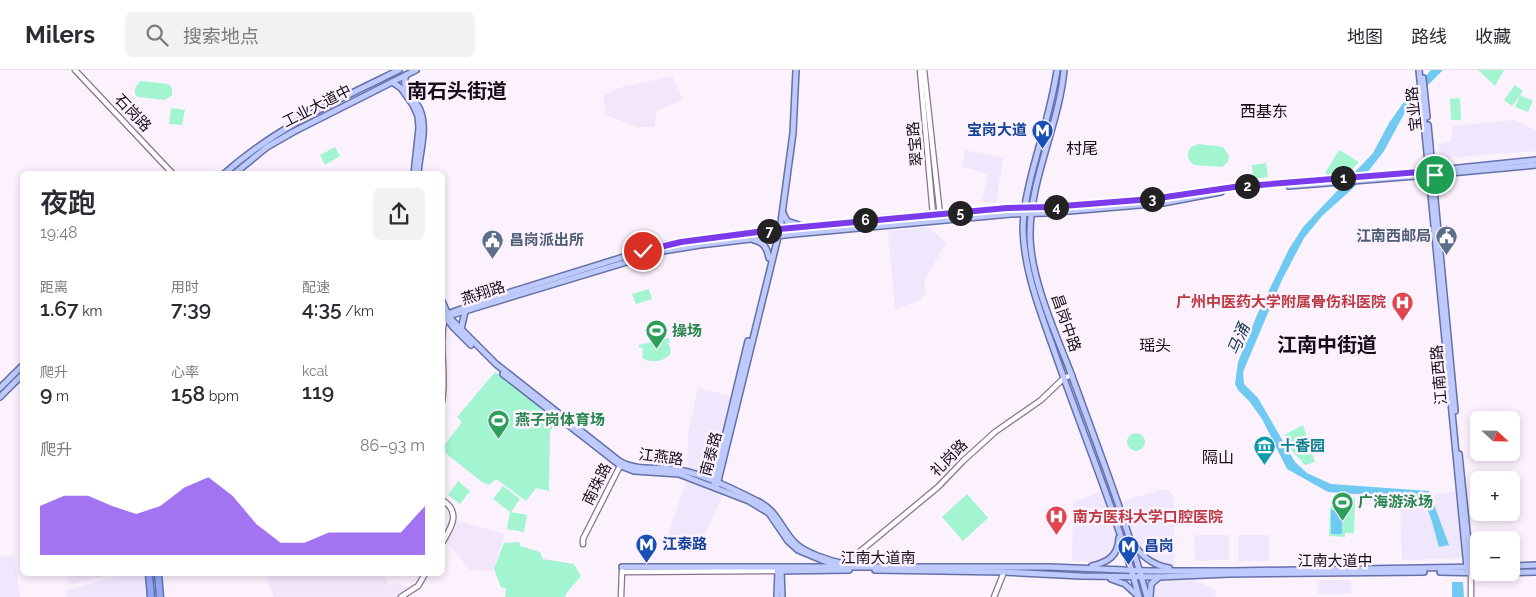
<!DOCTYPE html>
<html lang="zh">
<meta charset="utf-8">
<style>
body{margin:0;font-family:Raleway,"Noto Sans SC",sans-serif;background:#f2f2f3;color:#2b2b33;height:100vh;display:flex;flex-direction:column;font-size:19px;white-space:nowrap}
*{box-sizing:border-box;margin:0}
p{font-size:16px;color:#7c7c81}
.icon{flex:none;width:28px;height:28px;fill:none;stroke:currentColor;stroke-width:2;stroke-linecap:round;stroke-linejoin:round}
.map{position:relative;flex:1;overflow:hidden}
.drawer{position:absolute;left:20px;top:101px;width:425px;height:405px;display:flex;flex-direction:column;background:#fff;border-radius:8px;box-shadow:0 2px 8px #0003}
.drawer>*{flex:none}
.needle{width:32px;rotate:112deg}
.buttons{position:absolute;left:1470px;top:341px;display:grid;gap:10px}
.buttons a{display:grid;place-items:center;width:50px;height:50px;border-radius:8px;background:#fff;box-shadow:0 2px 8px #0003;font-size:25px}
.pin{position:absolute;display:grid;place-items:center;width:42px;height:42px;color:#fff;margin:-21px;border:2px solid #fff;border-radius:50%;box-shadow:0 1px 5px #0007}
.km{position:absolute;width:25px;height:25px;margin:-12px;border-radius:50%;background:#222;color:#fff;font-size:14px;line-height:25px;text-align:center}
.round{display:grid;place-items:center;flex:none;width:52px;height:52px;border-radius:8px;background:#f2f2f3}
.summary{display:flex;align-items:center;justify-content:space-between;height:85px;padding:0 20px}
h1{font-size:28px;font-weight:600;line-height:38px}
.figures{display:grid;grid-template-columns:repeat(3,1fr);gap:8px;height:85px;padding:5px 20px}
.figures div{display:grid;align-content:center}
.figures b{font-size:21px;font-weight:600}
.figures small{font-size:14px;font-weight:400}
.figures p{font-size:14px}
.chart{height:140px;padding:10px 20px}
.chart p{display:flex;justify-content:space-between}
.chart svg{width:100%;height:90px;margin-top:5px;fill:#7c3aed;opacity:.7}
header{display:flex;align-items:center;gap:30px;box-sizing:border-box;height:70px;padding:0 25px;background:#fff;border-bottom:1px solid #e1e1e2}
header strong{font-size:24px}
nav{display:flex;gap:28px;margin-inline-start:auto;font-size:18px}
.search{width:350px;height:45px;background:#f2f2f3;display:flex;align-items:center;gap:12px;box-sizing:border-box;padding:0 18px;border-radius:8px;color:#7c7c81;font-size:19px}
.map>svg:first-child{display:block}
</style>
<header>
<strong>Milers</strong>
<div class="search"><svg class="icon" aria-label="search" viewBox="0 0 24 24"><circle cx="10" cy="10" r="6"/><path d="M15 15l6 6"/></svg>搜索地点</div>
<nav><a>地图</a><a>路线</a><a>收藏</a></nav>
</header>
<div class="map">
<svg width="1536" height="527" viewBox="0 0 1536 527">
<rect width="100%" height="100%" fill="#fcf2fe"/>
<g fill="#efe8fd">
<path d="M1514 50 1536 60V81L1446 88 1441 87 1439 83 1438 74 1451 71 1453 56Z"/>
<path d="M965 80 1003 88 996 133 982 132 988 104 962 97Z"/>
<path d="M929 157 946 173 924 211 926 223 917 232 895 239 888 161Z"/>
<path d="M698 318 732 326 717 388 713 394 702 401 691 399 687 395 688 364Z"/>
<path d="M687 409 724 422 696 483 665 473Z"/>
<path d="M1161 420H1169L1173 425 1175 498 1166 497 1165 492 1154 491 1147 487 1135 473 1121 431Z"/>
<path d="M1103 421 1118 466 1114 483 1101 492 1072 491 1073 432Z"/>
<path d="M1455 421 1463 488 1402 490 1400 429 1423 432 1430 426Z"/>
<path d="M1194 465H1229V490L1195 491Z"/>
<rect x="1238" y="465" width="31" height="26"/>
<path d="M14 486 20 527H0V487Z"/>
<path d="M125 504H144L146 527H67L65 520Z"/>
<path d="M1194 510 1217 521 1215 527H1155L1152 519 1154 514 1159 511Z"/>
<path d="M1317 510H1351V524H1318Z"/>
</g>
<g fill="#f3e6fb">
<path d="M672 6 683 29 656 42 655 57H637L606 45 603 25 622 17Z"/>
<path d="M455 450 505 464 493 501 470 500 445 470Z"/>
<path d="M66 504H114L69 515Z"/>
<path d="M265 504H388L385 507 389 515 397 513 411 519 398 527H274Z"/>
</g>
<g fill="#a3f4d0">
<path d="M1478 0H1504L1495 16Z"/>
<path d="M140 11 168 14 172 18V25L165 30 138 27 135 24V18Z"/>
<path d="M1515 15 1523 21 1520 25 1533 31 1528 42 1515 37 1520 26 1512 36 1504 30Z"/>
<path d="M1460 28 1461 50H1451L1450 29Z"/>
<path d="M171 38 185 40 182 55 169 54Z"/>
<path d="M1198 74 1223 77 1229 86 1228 92 1222 97 1194 95C1187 90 1186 84 1191 77Z"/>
<path d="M335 77 340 86 325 95 320 85Z"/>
<path d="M1339 80 1359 92 1348 103 1329 106 1325 103Z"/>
<path d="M1266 93 1268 107 1253 109 1252 95Z"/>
<path d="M649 219 652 229 636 234 632 224Z"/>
<path d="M669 268 670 272 667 273 670 276 671 283C666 291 649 295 642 287L643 278H639V275Z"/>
<path d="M495 302 558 351 550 361 549 421 536 418 526 431 496 409 489 415 482 412 443 381V377L462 352 457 347Z"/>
<path d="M1303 355 1315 392 1305 395 1293 382 1284 365Z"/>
<circle cx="1136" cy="372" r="9"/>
<path d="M458 411 470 421 460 434 448 425Z"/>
<path d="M503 416 520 429 511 442 527 445 524 462 507 459 510 442 493 429Z"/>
<path d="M967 424 988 448 963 471 942 447Z"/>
<path d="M1336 426 1355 428 1354 463H1345V467L1329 466 1330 439Z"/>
<path d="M519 472 520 476 540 482 543 489 574 494 581 506C576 513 568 519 565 527H505L506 519 501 517 494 499 504 473Z"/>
</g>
<g fill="#70c9f1">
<path d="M1431 0H1443L1410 33 1384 81 1361 111 1322 146 1304 168 1282 210 1243 302 1244 314 1258 328 1295 392 1307 403 1331 414 1429 421 1449 475 1439 477C1435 465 1430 436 1420 429L1328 422 1287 399 1262 349 1249 331 1238 320 1235 314 1238 292 1257 245 1289 179 1303 157 1373 83 1389 53 1414 18Z"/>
<rect x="1331" y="440" width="11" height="24"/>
<path d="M1452 512H1463L1464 527H1452Z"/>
</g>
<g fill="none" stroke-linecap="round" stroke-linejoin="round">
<defs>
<g id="minor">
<path d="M75 0 173 104"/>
<path d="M920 0 933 145"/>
<path d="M924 0 940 145"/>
<path d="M442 247H445C438 275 447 304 442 332"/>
<path d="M442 430C462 442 451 458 442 473"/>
<path d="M583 474V469L621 394"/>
<path d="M852 496 857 484 938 417 963 391 995 362 1041 330 1064 308 1072 305"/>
<path d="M622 502 777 501"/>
<path d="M1471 502V527"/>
<path d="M401 527 418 516 425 504"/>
<path d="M621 527 622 501"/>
<path d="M994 527 1004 502"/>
</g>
<g id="major">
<path d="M1057 0C1052 36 1040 71 1031 107 1027 124 1023 141 1023 159 1024 202 1041 243 1055 283 1083 364 1117 444 1139 527"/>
<path d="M1064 0C1059 56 1029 110 1030 167 1031 209 1055 262 1070 301 1097 375 1126 450 1147 527"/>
<path d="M1419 0 1467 498 1469 500"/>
<path d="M406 5C400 19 415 28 420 40 428 59 419 84 418 104"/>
<path d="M1423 8 1427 47"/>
<path d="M392 12 401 18 413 35 418 46 419 58 414 104"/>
<path d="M1428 55 1455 341"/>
<path d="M224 104C275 58 338 30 399 0"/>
<path d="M234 104 267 77 293 62 416 0"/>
<path d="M1289 116 1429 105 1536 95"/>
<path d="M783 143 787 151 799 155"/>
<path d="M754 170C764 172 767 178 769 188"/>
<path d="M442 231 449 247 496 294 619 391C637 402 659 396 679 400 703 404 735 420 757 431 777 440 781 459 795 473 804 483 831 491 844 494"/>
<path d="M442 242 453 257 471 275"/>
<path d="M445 247 447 244 495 227 659 176 681 172 780 159 869 150 1007 138 1050 137 1152 129 1234 117 1391 105 1536 90"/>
<path d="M445 247 663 181 700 175 794 164 1011 144 1046 143 1163 133 1221 122"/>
<path d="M461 259 465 242"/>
<path d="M503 304 621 396 634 401 679 404 749 431 769 443 788 471 798 480 834 495"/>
<path d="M0 318 22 296"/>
<path d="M0 327 22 305"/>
<path d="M1459 384 1471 500"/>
<path d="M699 405 709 402 717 392"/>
<path d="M714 413 748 271"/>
<path d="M717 415 780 159 793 63 796 0"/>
<path d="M1131 470C1140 485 1151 495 1169 498"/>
<path d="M1092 496C1108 492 1118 486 1119 468"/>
<path d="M1511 496 1536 495"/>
<path d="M622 497H1050L1149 501H1233L1479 497"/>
<path d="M781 499 782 527"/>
<path d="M875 500 1004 502 1081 506 1159 507 1229 504 1424 502"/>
<path d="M777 501 849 500"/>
<path d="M1440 502 1486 503 1536 502"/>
<path d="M1111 509 1125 514 1137 525"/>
<path d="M777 527 778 500"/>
<path d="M1150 527 1151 514 1159 507"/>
</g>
<g id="highway">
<path d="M149 504 151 527"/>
<path d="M158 504 160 527"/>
</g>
</defs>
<use href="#minor" stroke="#89728d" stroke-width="7"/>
<use href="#major" stroke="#6670a9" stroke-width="8"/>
<use href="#highway" stroke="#6670a9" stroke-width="9"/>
<use href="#minor" stroke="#fff" stroke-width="4.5"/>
<use href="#major" stroke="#bdcafb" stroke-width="5"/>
<use href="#highway" stroke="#91a6f8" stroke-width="6"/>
</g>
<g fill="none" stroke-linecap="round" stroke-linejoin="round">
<defs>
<path id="route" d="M643 181 681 172 780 159 1007 138 1050 137 1152 129 1234 117 1432 101 1433 105H1435"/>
</defs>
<use href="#route" stroke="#fff" stroke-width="10"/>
<use href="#route" stroke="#7c3aed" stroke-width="6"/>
</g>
<defs>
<symbol id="metro-pin" viewBox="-11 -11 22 30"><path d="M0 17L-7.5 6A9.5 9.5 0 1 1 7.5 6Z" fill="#1a4fb4" stroke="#fcf2fe"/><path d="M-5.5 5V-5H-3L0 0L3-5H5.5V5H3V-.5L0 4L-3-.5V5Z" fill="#fff"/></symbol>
<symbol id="civic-pin" viewBox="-11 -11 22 30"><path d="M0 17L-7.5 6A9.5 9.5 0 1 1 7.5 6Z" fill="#5c6f8a" stroke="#fcf2fe"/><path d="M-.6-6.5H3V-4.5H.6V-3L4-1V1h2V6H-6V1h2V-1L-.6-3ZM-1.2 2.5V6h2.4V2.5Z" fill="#fff"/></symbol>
<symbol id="hospital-pin" viewBox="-11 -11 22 30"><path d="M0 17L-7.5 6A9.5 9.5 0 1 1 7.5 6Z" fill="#e0444e" stroke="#fcf2fe"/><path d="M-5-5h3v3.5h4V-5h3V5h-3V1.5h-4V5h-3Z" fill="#fff"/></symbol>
<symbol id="stadium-pin" viewBox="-11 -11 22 30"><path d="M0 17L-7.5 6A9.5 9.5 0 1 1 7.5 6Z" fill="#2e9e5b" stroke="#fcf2fe"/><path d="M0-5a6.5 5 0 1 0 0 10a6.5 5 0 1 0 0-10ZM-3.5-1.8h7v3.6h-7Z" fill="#fff"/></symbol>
<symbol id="museum-pin" viewBox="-11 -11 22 30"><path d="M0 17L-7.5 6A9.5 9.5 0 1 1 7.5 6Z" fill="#0f9aa8" stroke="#fcf2fe"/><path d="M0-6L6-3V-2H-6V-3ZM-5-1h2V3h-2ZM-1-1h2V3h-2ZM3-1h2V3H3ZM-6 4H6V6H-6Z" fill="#fff"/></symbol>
</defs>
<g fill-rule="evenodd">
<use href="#metro-pin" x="1030" y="48" width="25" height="34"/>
<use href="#civic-pin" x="1434" y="154" width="25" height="34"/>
<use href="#civic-pin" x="480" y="158" width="25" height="34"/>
<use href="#hospital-pin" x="1390" y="220" width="25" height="34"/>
<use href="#stadium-pin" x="644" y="248" width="25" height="34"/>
<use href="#stadium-pin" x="486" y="338" width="25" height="34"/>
<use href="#museum-pin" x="1252" y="364" width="25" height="34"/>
<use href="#stadium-pin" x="1330" y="420" width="25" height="34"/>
<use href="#hospital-pin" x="1044" y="434" width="25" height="34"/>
<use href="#metro-pin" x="634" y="462" width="25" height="34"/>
<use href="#metro-pin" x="1116" y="464" width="25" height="34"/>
</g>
<g text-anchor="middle" stroke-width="5" stroke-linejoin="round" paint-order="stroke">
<g font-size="15" fill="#150d17" stroke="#fcf2fe">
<text transform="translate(317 36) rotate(-27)" y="5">工业大道中</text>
<text transform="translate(1414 39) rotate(-96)" y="5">宝业路</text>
<text transform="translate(133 43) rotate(46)" y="5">石岗路</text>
<text transform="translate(915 74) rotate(-95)" y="5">翠宝路</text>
<text transform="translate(483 223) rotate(-18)" y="5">燕翔路</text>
<text transform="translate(1066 253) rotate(71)" y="5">昌岗中路</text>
<text transform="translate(1439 305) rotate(-95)" y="5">江南西路</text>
<text transform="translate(711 384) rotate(-75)" y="5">南泰路</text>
<text transform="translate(661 387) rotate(7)" y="5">江燕路</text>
<text transform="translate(949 388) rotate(-45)" y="5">礼岗路</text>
<text transform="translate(597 414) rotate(-63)" y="5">南珠路</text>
<text x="878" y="493">江南大道南</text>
<text x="1335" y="496">江南大道中</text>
</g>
<g font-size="15" font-weight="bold" fill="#164399" stroke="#fcf2fe" text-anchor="start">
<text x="1027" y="65" text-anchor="end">宝岗大道</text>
<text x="662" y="479">江泰路</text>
<text x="1144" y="481">昌岗</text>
</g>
<g font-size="15" font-weight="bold" fill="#4e5e75" stroke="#fcf2fe" text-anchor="end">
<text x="1431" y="171">江南西邮局</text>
<text x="509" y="175" text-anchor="start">昌岗派出所</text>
</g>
<g font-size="15" font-weight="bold" fill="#be3a42" stroke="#fcf2fe" text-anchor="end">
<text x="1386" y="237">广州中医药大学附属骨伤科医院</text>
<text x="1073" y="452" text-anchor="start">南方医科大学口腔医院</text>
</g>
<g font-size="15" font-weight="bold" fill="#27864d" stroke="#fcf2fe" text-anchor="start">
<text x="672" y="266">操场</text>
<text x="515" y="355">燕子岗体育场</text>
<text x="1358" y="437">广海游泳场</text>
</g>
<g font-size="15" font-weight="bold" fill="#0d838f" stroke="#fcf2fe" text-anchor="start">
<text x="1280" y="381">十香园</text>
</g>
<g font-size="16" fill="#150d17" stroke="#fcf2fe">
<text x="1264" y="47">西基东</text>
<text x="1082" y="84">村尾</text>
<text x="1155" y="281">瑶头</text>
<text x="1218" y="393">隔山</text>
</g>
<g font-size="16" font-style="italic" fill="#0e3747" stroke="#fcf2fe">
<text transform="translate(1238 269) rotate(-67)" y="6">马涌</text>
</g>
<g font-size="20" font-weight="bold" fill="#150d17" stroke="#fcf2fe">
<text x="457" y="28">南石头街道</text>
<text x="1327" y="282">江南中街道</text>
</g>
</g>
</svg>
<div class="buttons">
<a><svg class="needle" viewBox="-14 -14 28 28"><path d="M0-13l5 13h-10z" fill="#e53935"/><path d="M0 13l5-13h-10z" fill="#7c7c81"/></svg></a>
<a>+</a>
<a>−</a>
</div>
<div class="pin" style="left:1435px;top:105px;background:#1e9e55"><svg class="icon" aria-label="arrive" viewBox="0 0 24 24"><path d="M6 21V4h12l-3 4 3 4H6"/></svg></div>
<div class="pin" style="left:643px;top:181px;background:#d93025"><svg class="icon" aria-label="check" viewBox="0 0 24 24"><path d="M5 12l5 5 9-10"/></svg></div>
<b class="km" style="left:1343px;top:108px">1</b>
<b class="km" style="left:1247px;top:116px">2</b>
<b class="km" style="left:1152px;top:129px">3</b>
<b class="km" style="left:1056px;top:137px">4</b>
<b class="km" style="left:960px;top:143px">5</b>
<b class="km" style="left:865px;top:150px">6</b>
<b class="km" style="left:769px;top:161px">7</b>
<section class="drawer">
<div class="summary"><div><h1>夜跑</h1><p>19:48</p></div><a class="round"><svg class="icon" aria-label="share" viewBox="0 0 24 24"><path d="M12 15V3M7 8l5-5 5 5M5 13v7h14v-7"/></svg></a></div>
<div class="figures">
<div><p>距离</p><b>1.67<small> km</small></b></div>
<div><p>用时</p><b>7:39</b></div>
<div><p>配速</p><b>4:35<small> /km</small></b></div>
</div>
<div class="figures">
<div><p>爬升</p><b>9<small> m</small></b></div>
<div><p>心率</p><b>158<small> bpm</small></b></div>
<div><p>kcal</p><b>119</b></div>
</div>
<div class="chart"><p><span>爬升</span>86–93 m</p>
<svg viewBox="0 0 160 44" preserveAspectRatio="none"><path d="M0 44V20L10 15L20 15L30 20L40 24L50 20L60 11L70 6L80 15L90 29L100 38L110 38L120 33L130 33L140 33L150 33L160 20V44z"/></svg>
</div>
</section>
</div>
